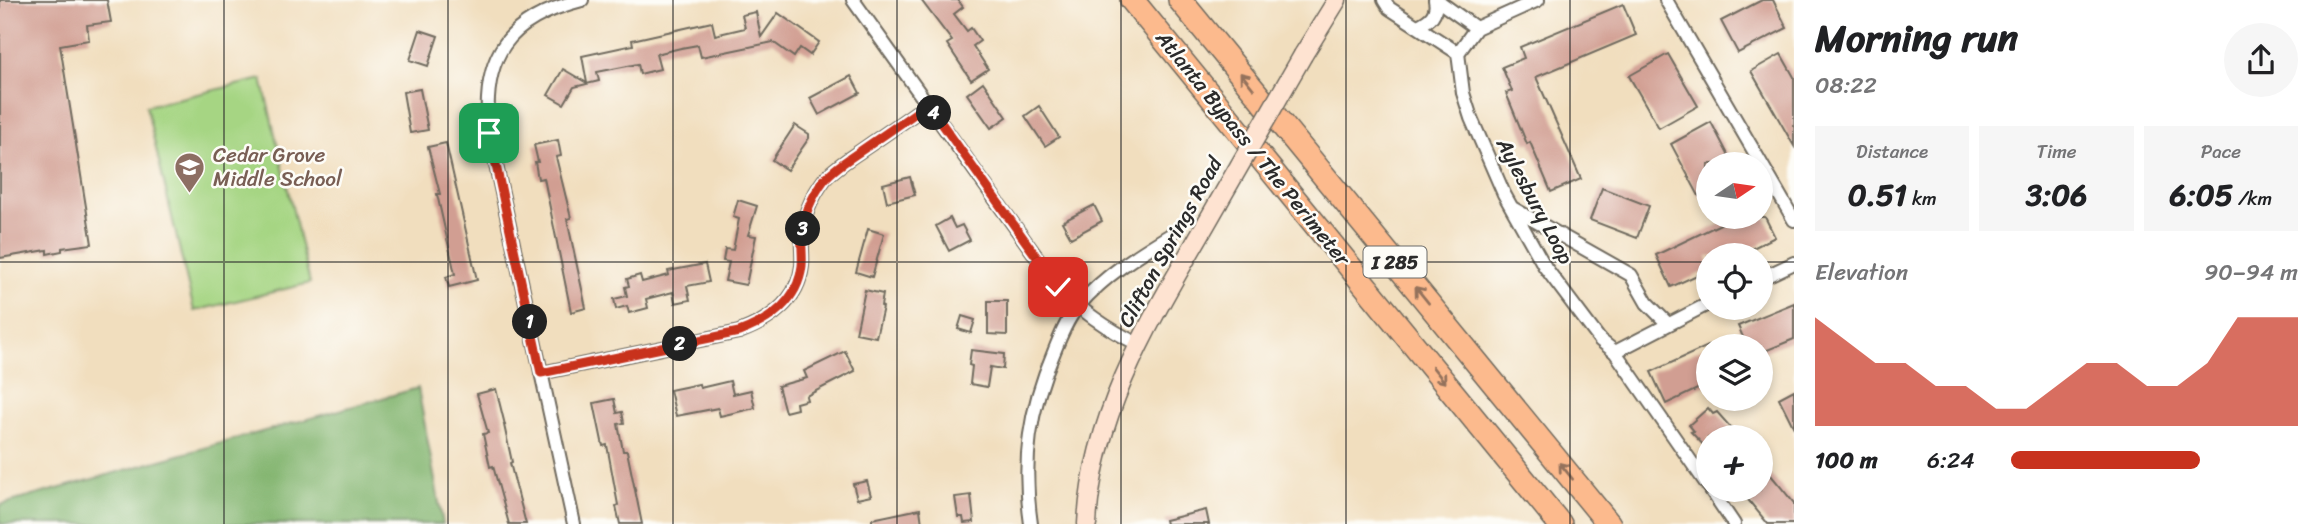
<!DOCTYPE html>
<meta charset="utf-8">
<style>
body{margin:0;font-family:Sriracha,sans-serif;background:#f6f6f6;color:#202124;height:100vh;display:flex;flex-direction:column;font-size:26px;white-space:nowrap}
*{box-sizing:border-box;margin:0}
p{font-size:23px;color:#757577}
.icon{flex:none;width:38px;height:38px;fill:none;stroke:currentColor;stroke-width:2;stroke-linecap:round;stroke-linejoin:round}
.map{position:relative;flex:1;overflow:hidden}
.sheet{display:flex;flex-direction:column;background:#fff;width:525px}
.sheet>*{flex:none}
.needle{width:46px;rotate:77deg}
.tools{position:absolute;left:1696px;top:152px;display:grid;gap:14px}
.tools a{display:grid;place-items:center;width:77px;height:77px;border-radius:50%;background:#fff;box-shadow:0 4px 10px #0003;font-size:35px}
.pin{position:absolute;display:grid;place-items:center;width:60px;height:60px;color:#fff;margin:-30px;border-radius:14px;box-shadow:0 4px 10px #0006}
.km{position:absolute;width:35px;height:35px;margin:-18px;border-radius:50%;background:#222;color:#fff;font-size:19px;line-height:35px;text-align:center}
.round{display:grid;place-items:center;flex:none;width:74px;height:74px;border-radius:37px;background:#f6f6f6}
.overview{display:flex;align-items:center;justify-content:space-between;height:119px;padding:0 21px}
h1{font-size:38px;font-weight:700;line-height:52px}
.stats{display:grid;grid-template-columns:repeat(3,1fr);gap:10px;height:119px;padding:7px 21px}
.stats div{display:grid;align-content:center;border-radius:0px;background:#f6f6f6;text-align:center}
.stats b{font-size:30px;font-weight:700}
.stats small{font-size:19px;font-weight:400}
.stats p{font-size:19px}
.chart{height:196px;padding:14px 21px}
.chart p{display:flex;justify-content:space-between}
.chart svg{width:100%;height:126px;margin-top:7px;fill:#c8321e;opacity:.7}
ul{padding:0 21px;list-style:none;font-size:23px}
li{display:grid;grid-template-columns:112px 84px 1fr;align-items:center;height:52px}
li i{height:18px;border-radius:9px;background:#c8321e}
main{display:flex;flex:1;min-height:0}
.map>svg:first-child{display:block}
</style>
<main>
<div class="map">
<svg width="1794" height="524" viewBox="0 0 1794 524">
<rect width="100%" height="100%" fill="#fdfcf7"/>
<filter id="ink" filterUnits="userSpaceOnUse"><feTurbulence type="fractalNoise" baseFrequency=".0143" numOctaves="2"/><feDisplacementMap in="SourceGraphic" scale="14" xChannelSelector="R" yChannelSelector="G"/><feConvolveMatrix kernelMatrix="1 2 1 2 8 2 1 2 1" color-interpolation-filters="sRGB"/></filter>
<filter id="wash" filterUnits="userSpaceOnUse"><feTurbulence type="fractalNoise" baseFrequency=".00686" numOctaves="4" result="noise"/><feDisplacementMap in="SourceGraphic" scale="28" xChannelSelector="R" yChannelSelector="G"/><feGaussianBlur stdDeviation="1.57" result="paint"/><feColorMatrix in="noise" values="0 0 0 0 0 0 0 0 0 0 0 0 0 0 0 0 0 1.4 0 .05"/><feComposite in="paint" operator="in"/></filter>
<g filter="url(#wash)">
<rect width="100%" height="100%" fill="#f1debe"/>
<path fill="#a6d583" stroke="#688057" stroke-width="2" d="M262 79 310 283 194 311 146 106Z"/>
<path fill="#84b671" stroke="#58704e" stroke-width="2" d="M418 388 443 524H0V505Z"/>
<g id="blocks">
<g fill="#d19e92">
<path d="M0 0H107L111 22 87 25 89 40 60 45 92 244 62 248V251L47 254V250L0 258Z"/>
<path d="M921 0H958L963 7 954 14 967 31 971 28 980 41 973 46 988 69 971 80 947 44 952 41Z"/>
<path d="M1762 0H1773L1787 28 1738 53 1721 21Z"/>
<path d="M1623 4 1636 35 1536 77 1581 179 1551 192 1530 142 1527 144 1506 93 1512 91 1502 67 1524 58 1520 47Z"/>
<path d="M756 12 761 37 778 13 819 42 810 55 800 48 794 57 773 42 701 57 698 45 681 48 656 54 660 69 640 74 638 64 597 72 599 81 574 87 564 104 548 95 563 69 587 83 582 56 633 45 632 40 712 22 715 35 745 28 742 15Z"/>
<path d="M420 30 438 36 428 66 410 60Z"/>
<path d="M1668 54 1698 106 1659 128 1629 76Z"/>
<path d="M1781 54 1794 77V146L1751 71Z"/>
<path d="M851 76 860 93 819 115 810 98Z"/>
<path d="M983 82 1007 117 991 128 967 94Z"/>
<path d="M420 89 428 130 410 133 403 92Z"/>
<path d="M1039 106 1059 137 1045 146 1025 116Z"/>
<path d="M1711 122 1733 164H1708V191L1699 196 1671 144Z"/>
<path d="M795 125 809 134V138L787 170 772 160Z"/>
<path d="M558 140 561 156 556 157 571 218 567 219 586 308 571 312 544 178 538 179 535 162H538L534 145Z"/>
<path d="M446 143 477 280 449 287 446 277 455 274 437 194H440L428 147Z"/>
<path d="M910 177 915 195 887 202 883 184Z"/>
<path d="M1602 188 1649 206 1637 238 1590 220Z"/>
<path d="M738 200 757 206 748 235 756 236 746 285 725 281 729 262 723 261 725 249 733 250 739 219 733 217Z"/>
<path d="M1094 205 1102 221 1071 238 1062 222Z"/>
<path d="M1735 217H1765L1775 237 1737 256H1708V270L1671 287 1656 255Z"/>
<path d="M950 218 955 228 962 225 970 240 949 251 936 226Z"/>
<path d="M868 229 884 234 872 277 856 272Z"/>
<path d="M705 264 709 282 687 286 690 300 675 303 673 292 646 299 648 308 629 313 627 306 616 309 614 299 627 296 625 287 629 286 627 279 640 275 642 282 669 275 668 271Z"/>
<path d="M865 290 883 294 881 306 883 307 876 337 856 333Z"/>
<path d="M988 301H1007V335L988 334Z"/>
<path d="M1794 303V339L1760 353V346H1747L1738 326Z"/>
<path d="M962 316 975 320 971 333 958 329Z"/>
<path d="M1708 346V384L1666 404 1651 372Z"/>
<path d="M971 350 1004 354 1003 369 990 367 987 387 970 384 972 366 969 365Z"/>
<path d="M845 351 855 371 806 396 807 400 796 403 797 409 785 412 778 386 807 378 804 371Z"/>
<path d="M730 381 733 394 751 390 755 408 720 416 718 408 676 416 670 390 699 384 700 388Z"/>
<path d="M496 389 505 425H504L512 462 510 463 526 524H509L493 466 490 467 483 434 488 433 477 394Z"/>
<path d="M1794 390V428L1779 398Z"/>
<path d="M614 399 617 413 622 412 624 423 618 424 623 451H627L642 524H620L616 506 618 505 607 445 603 446 594 403Z"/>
<path d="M1708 408 1713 414 1717 412 1740 438H1708V450L1691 432 1694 431 1689 425Z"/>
<path d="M1770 474 1794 503V524H1768L1745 496 1752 490H1760V482Z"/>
<path d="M867 481 871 496 857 499 853 484Z"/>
<path d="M971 495 974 522 964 523 963 517H958L955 497Z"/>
<path d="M920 509 922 524H872V519Z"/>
<path d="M1206 510 1209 524H1166L1165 520Z"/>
</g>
</g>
</g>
<g filter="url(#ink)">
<use href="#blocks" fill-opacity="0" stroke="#706a5e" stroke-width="2"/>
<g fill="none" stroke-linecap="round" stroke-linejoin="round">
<defs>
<g id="street">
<path d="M853 0 1058 287C1082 312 1107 329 1138 344"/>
<path d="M1384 0 1389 8 1458 53 1463 93 1471 118 1504 194 1545 267 1600 340 1615 352 1708 486"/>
<path d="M1437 0 1476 28"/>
<path d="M1666 0 1794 220"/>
<path d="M1418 26C1430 20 1438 14 1435 0"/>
<path d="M1458 53 1476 28 1538 0"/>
<path d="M1514 209 1631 275 1647 303 1668 324"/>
<path d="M1760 279 1794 263"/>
<path d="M1615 352 1708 304"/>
<path d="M541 373 739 332C769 321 798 301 802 266 803 256 801 245 802 234 804 215 813 195 824 180 834 168 849 159 862 150 884 135 906 120 928 104"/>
<path d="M1711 490 1734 524"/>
<path d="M574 524 489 133C481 56 507 19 582 0"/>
<path d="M1031 524C1022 461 1029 410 1054 352 1060 337 1068 317 1079 305 1105 275 1139 254 1172 234"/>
</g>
<g id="secondary">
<path d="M1303 55 1337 0"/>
<path d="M1087 524C1093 404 1161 304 1218 203"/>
</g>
<g id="highway">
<path d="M1132 0 1560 524"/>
<path d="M1180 0 1609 524"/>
</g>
</defs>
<use href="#street" stroke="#706a5e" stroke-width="16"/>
<use href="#secondary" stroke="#706a5e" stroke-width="21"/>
<use href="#highway" stroke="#706a5e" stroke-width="26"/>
<use href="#street" stroke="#fff" stroke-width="12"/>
<use href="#secondary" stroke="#fee3d1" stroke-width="18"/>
<use href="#highway" stroke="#fcba8d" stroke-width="23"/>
<defs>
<path id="secondary-bridge" d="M1218 203 1303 55"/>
</defs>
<use href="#secondary-bridge" stroke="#706a5e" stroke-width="21" stroke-linecap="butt"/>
<use href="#secondary-bridge" stroke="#fee3d1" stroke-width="18"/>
</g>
<defs><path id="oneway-shaft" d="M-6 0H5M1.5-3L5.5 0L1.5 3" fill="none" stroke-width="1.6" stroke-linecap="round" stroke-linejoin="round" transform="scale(1.75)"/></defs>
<g stroke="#94725c">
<use href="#oneway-shaft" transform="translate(1247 81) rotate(-129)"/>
<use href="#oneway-shaft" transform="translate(1422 295) rotate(-129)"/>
<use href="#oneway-shaft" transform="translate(1439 375) rotate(51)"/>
<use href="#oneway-shaft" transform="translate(1566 471) rotate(-129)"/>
</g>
</g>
<g fill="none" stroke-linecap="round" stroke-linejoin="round" filter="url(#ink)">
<defs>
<path id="route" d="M489 133 541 373 739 332C769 321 798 301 802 266 803 256 801 245 802 234 804 215 813 195 824 180 834 168 849 159 862 150 884 135 906 120 928 104L1058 287"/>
</defs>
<use href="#route" stroke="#fff" stroke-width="14"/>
<use href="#route" stroke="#c8321e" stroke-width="9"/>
</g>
<path fill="none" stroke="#2b2b2b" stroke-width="2" stroke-opacity="0.55" d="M224 0V524M448 0V524M673 0V524M897 0V524M1121 0V524M1346 0V524M1570 0V524M0 262H1708M1760 262H1794"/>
<defs>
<symbol id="school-pin" viewBox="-11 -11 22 30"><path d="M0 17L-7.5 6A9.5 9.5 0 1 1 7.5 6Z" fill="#8d6e63" stroke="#fdfcf7"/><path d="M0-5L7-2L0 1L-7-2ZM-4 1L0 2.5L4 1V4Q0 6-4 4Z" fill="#fff"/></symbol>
</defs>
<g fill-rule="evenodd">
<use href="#school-pin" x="172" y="150" width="35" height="47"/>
</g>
<g text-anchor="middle" stroke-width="5" stroke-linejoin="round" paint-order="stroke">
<rect fill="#fdfcf7" stroke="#6a6a68" stroke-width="2" x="1363.5" y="246.5" width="63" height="31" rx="5"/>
<g font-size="19" font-weight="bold" fill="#2b2b2b">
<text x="1395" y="269">I 285</text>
</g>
<g font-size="21" fill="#2b2b2b" stroke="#fdfcf7">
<text transform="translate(1253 148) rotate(51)" y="7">Atlanta Bypass / The Perimeter</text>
<text transform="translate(1535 201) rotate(62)" y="7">Aylesbury Loop</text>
<text transform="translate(1170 242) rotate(-61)" y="7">Clifton Springs Road</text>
</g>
<g font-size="21" fill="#785e54" stroke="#fdfcf7" text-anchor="start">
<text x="213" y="162">Cedar Grove<tspan x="213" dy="24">Middle School</tspan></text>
</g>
</g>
</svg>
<div class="tools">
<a><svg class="needle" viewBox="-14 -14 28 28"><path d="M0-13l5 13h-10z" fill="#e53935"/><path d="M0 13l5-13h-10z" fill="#757577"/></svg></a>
<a><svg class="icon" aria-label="locate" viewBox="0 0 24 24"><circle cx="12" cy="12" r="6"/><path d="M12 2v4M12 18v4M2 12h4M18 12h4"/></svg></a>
<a><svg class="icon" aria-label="layers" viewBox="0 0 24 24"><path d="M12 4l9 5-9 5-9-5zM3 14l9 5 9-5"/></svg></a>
<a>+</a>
</div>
<div class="pin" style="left:489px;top:133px;background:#1e9e55"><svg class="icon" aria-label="arrive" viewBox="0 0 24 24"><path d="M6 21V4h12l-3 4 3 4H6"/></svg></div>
<div class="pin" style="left:1058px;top:287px;background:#d93025"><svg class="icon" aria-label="check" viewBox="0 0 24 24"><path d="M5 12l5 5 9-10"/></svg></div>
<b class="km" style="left:530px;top:322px">1</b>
<b class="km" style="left:680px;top:344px">2</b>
<b class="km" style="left:803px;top:229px">3</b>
<b class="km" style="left:934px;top:113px">4</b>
</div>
<section class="sheet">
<div class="overview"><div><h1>Morning run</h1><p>08:22</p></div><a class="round"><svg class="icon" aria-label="share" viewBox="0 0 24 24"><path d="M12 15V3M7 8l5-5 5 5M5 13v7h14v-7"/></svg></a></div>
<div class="stats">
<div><p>Distance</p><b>0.51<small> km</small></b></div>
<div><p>Time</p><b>3:06</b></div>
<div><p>Pace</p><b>6:05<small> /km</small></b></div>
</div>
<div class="chart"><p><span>Elevation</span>90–94 m</p>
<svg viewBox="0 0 160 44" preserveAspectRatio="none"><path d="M0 44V6L10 14L20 22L30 22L40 30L50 30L60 38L70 38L80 30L90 22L100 22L110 30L120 30L130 22L140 6L150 6L160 6V44z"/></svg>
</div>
<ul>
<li><b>100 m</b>6:24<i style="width:66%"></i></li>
</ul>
</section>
</main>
